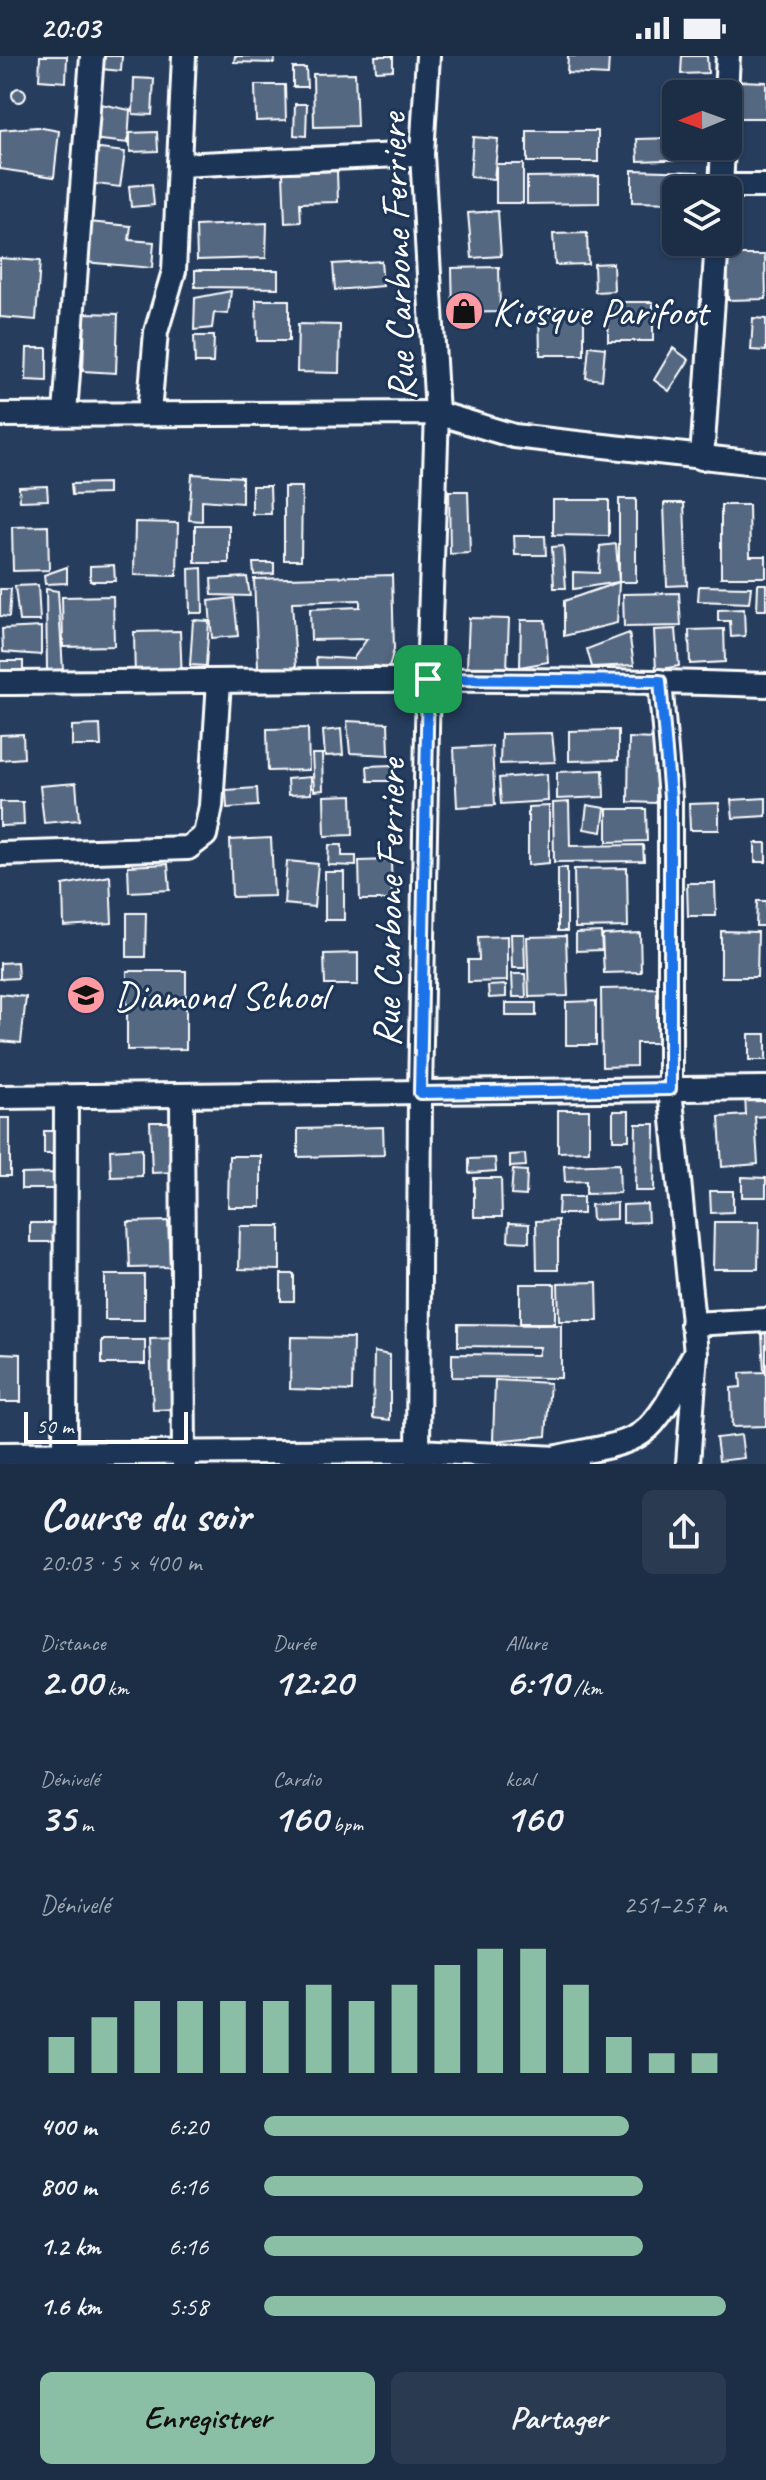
<!DOCTYPE html>
<html lang="fr">
<meta charset="utf-8">
<style>
body{margin:0;font-family:Caveat,sans-serif;background:#293a51;color:#f1f3f6;height:100vh;display:flex;flex-direction:column;font-size:30px;white-space:nowrap}
*{box-sizing:border-box;margin:0}
p{font-size:26px;color:#a0a8b3}
.icon{flex:none;width:44px;height:44px;fill:none;stroke:currentColor;stroke-width:2;stroke-linecap:round;stroke-linejoin:round}
.map{position:relative;height:1408px;overflow:hidden}
.details{display:flex;flex-direction:column;background:#1c2e46;flex:1}
.details>*{flex:none}
.needle{width:52px;rotate:269deg}
.buttons{position:absolute;left:662px;top:24px;display:grid;gap:16px}
.buttons a{display:grid;place-items:center;width:80px;height:80px;border-radius:12px;background:#1c2e46;box-shadow:0 2px 6px #0004,0 0 0 2px #3a4a5f;font-size:40px}
.scale{position:absolute;left:24px;bottom:20px;width:164px;box-sizing:border-box;padding-left:8px;border:4px solid #fff;border-top:0;font-size:22px;line-height:28px;white-space:nowrap;color:#fff;-webkit-text-stroke:6px #1d3557;paint-order:stroke}
.pin{position:absolute;display:grid;place-items:center;width:68px;height:68px;color:#fff;margin:-34px;border-radius:16px;box-shadow:0 4px 12px #0006}
.round{display:grid;place-items:center;flex:none;width:84px;height:84px;border-radius:12px;background:#293a51}
.overview{display:flex;align-items:center;justify-content:space-between;height:136px;padding:0 40px}
h1{font-size:44px;font-weight:600;line-height:60px}
.metrics{display:grid;grid-template-columns:repeat(3,1fr);gap:12px;height:136px;padding:8px 40px}
.metrics div{display:grid;align-content:center}
.metrics b{font-size:40px;font-weight:600}
.metrics small{font-size:22px;font-weight:400}
.metrics p{font-size:22px}
.chart{height:224px;padding:16px 40px}
.chart p{display:flex;justify-content:space-between}
.chart svg{width:100%;height:144px;margin-top:8px;stroke:#8abfa5;stroke-width:6}
.primary-button{display:flex;gap:16px;margin-top:auto;padding:16px 40px}
.primary-button a{flex:1;height:92px;border-radius:12px;background:#8abfa5;color:#111;font-size:32px;font-weight:600;line-height:92px;text-align:center}
.primary-button a+a{background:#293a51;color:#f1f3f6}
ul{padding:0 40px;list-style:none;font-size:26px}
li{display:grid;grid-template-columns:128px 96px 1fr;align-items:center;height:60px}
li i{height:20px;border-radius:10px;background:#8abfa5}
.status{display:flex;justify-content:space-between;align-items:center;height:56px;padding:0 40px;background:#1c2e46;direction:ltr}
.status svg{height:22px;fill:currentColor}
.map>svg:first-child{display:block}
</style>
<div class="status"><b>20:03</b><svg viewBox="0 0 49 12"><path d="M0 12V9h3v3zM5 12V6h3v6zM10 12V3h3v9zM15 12V0h3v12zM26 1h20v11H26zM47 4h2v5h-2z"/></svg></div>
<div class="map">
<svg width="766" height="1408" viewBox="0 0 766 1408">
<rect width="100%" height="100%" fill="#263d5e"/>
<filter id="ink" filterUnits="userSpaceOnUse"><feTurbulence type="fractalNoise" baseFrequency=".0125" numOctaves="2"/><feDisplacementMap in="SourceGraphic" scale="16" xChannelSelector="R" yChannelSelector="G"/><feConvolveMatrix kernelMatrix="1 2 1 2 8 2 1 2 1" color-interpolation-filters="sRGB"/></filter>
<g filter="url(#ink)">
<g fill="#556781" stroke="#fff" stroke-width="2">
<path d="M40 0H67L66 26 39 24Z"/>
<path d="M102 0H122L121 15 101 13Z"/>
<path d="M235 0H275L274 7 234 6Z"/>
<path d="M375 0H393V14L376 15Z"/>
<path d="M568 0H609L608 19 567 17Z"/>
<path d="M682 0H707L708 17 681 18Z"/>
<path d="M293 12H306L307 31H293Z"/>
<path d="M355 17 357 70 314 71 313 18Z"/>
<path d="M134 22 154 23 152 59 133 58Z"/>
<path d="M740 25 766 26V62H739Z"/>
<path d="M255 29H285L286 64 256 65Z"/>
<circle cx="19" cy="39" r="7"/>
<path d="M96 47 130 54 128 87 92 83Z"/>
<path d="M295 48H307L306 80 294 79Z"/>
<path d="M37 71 59 75 54 121 0 113V74Z"/>
<rect x="527" y="75" width="71" height="31"/>
<path d="M157 76 158 95 130 96V77Z"/>
<path d="M473 81 498 83 494 123 470 121Z"/>
<path d="M676 82V90H693V103L638 105 637 83Z"/>
<path d="M92 92 125 96 120 131 87 127Z"/>
<rect x="496" y="108" width="27" height="39"/>
<path d="M632 114 698 116V134H676V147L632 146Z"/>
<path d="M337 115 338 146 300 147 301 166 285 167 283 117Z"/>
<path d="M599 120V147L527 148V121Z"/>
<path d="M152 128 154 149 131 151 129 130Z"/>
<path d="M498 155 501 200 472 202 468 157Z"/>
<path d="M88 166 131 170 129 184 154 186 152 212 84 206Z"/>
<path d="M267 167 266 202 197 204 196 170Z"/>
<path d="M587 177 588 208 555 209 553 178Z"/>
<path d="M727 199H765L766 243 728 244Z"/>
<path d="M0 202 40 205 36 264 0 261Z"/>
<path d="M381 205 383 230 335 234 333 208Z"/>
<path d="M613 207 614 235 595 236 594 208Z"/>
<path d="M499 211 500 256 453 257 452 212Z"/>
<path d="M195 214H278V232L195 231Z"/>
<path d="M231 235 228 258 214 257 212 272 194 274 195 242Z"/>
<path d="M256 244H289V285H257Z"/>
<rect x="608" y="246" width="45" height="39"/>
<path d="M539 252H584V299H540Z"/>
<path d="M85 257 118 258 116 317 83 315Z"/>
<path d="M753 262 766 263V295L751 294Z"/>
<path d="M298 268 340 269 339 317 297 316Z"/>
<path d="M194 280H214L213 307H195Z"/>
<path d="M589 290 605 292 602 324 586 322Z"/>
<path d="M27 292H47V325L26 324Z"/>
<path d="M673 292 689 304 669 335 654 324Z"/>
<path d="M192 418 242 421V447L202 444V465L189 464Z"/>
<path d="M108 427V438L72 439 71 428Z"/>
<path d="M47 430 48 444 20 445 19 431Z"/>
<path d="M252 430H270L271 458H252Z"/>
<path d="M284 431H302L301 504H284Z"/>
<path d="M449 435H468L470 497 450 498Z"/>
<rect x="619" y="443" width="17" height="83"/>
<path d="M553 444H609V480L553 479Z"/>
<path d="M664 447H684L687 529 667 530Z"/>
<path d="M721 449H749L750 500H766V521H721Z"/>
<path d="M135 466 178 467 177 520 134 519Z"/>
<rect x="195" y="469" width="34" height="38"/>
<path d="M48 470 49 514 13 515 12 471Z"/>
<path d="M514 480H545L546 499H515Z"/>
<path d="M616 488 619 526 573 533V516L599 517 600 490Z"/>
<path d="M563 490 566 532H554L552 491Z"/>
<path d="M253 507H274V518L254 519Z"/>
<path d="M114 509 115 525H90V510Z"/>
<path d="M67 511V527L45 528 44 519Z"/>
<path d="M202 512 203 557H190L189 513Z"/>
<path d="M392 519 394 593 389 612 375 610 317 614 316 601 353 603 367 583 311 584 310 553 360 551V544L292 546 296 612 258 611 254 523Z"/>
<path d="M247 521 250 540 212 539 211 523Z"/>
<path d="M619 526 617 567 564 580V545Z"/>
<path d="M758 528H766V554H757Z"/>
<path d="M38 529 40 565H19L15 530Z"/>
<path d="M699 530 751 531 749 547 698 545Z"/>
<path d="M0 533H11L9 561 0 560Z"/>
<path d="M46 533 58 535 63 614H47Z"/>
<path d="M679 537 681 570 624 571 623 538Z"/>
<path d="M113 540 114 590 63 591 62 541Z"/>
<path d="M234 542 238 580 212 582 209 545Z"/>
<path d="M744 553 745 580 731 581 730 565H718V554Z"/>
<path d="M469 562 509 563 507 613 467 611Z"/>
<path d="M193 564 209 565 206 610 190 609Z"/>
<path d="M521 564H545L548 606 520 611Z"/>
<path d="M41 571V599L3 596 2 573Z"/>
<path d="M676 573 679 610 656 614 654 574Z"/>
<path d="M724 573 725 606 690 608 689 574Z"/>
<path d="M180 575 182 624 135 625 134 576Z"/>
<path d="M629 577 634 609 592 611 587 593Z"/>
<rect x="0" y="605" width="23" height="17"/>
<path d="M347 665 388 667 389 699 350 697Z"/>
<path d="M100 669 101 690H72V670Z"/>
<path d="M308 672 309 714 268 715 267 673Z"/>
<path d="M341 673 343 699 325 700 323 675Z"/>
<path d="M618 674V704L569 705V675Z"/>
<path d="M552 677 555 706 500 708 501 678Z"/>
<path d="M23 678 24 702 0 704V679Z"/>
<path d="M629 682 657 683 656 747 628 746Z"/>
<path d="M492 690 495 749 457 751 454 692Z"/>
<path d="M312 698H322L323 734 314 735Z"/>
<path d="M392 709V725H368L367 710Z"/>
<path d="M603 714 604 741 557 743V716Z"/>
<path d="M547 718 548 745 501 748 499 722Z"/>
<path d="M311 721V738L288 739 287 723Z"/>
<path d="M76 727 79 764 44 767 40 730Z"/>
<path d="M257 732 258 750 227 752 226 734Z"/>
<path d="M352 739 353 779 325 780 324 740Z"/>
<path d="M766 742V760L733 762 731 744Z"/>
<path d="M0 746H23L24 769 0 770Z"/>
<path d="M569 746 570 790 643 789 644 805 554 806 553 747Z"/>
<path d="M719 747V774H690L689 748Z"/>
<path d="M587 749 605 752 602 776 584 773Z"/>
<path d="M549 750V807L528 809V751Z"/>
<path d="M607 753H646L647 785 607 786Z"/>
<path d="M271 782 274 840 232 841 230 784Z"/>
<rect x="755" y="787" width="11" height="19"/>
<path d="M329 789H342V800H356V810L328 809Z"/>
<path d="M391 804 392 844H360L359 805Z"/>
<path d="M287 805 318 808 314 851 284 848Z"/>
<path d="M168 808 170 834 129 836 128 810Z"/>
<rect x="558" y="812" width="9" height="63"/>
<path d="M627 812 628 871 575 872 574 813Z"/>
<rect x="325" y="816" width="19" height="48"/>
<path d="M110 820 112 867 64 870 63 829Z"/>
<path d="M687 827H715L716 860H688Z"/>
<path d="M757 845H766V870H756Z"/>
<path d="M127 857H146L145 901H127Z"/>
<path d="M721 875 758 876 757 921H721Z"/>
<path d="M601 876 602 894 576 895V877Z"/>
<path d="M640 877 641 916 604 917 602 879Z"/>
<path d="M511 878H524L525 912H512Z"/>
<path d="M507 880V925L468 926V904H479L478 881Z"/>
<path d="M566 880 568 940 529 941 527 881Z"/>
<path d="M358 897V929H325L324 898Z"/>
<path d="M17 906 18 922 0 923V907Z"/>
<path d="M127 915H186V993L127 994Z"/>
<path d="M512 918H525L526 941H513Z"/>
<path d="M506 929V941L489 942 488 930Z"/>
<path d="M658 932 659 987H636V1010L602 1011 601 933Z"/>
<path d="M0 938 26 941 21 987 0 985Z"/>
<path d="M596 945V989H566V946Z"/>
<rect x="506" y="947" width="30" height="13"/>
<rect x="749" y="978" width="17" height="26"/>
<path d="M766 1037V1060L755 1061 758 1108 722 1111 719 1061 746 1059 745 1038Z"/>
<path d="M558 1054H589V1095L558 1096Z"/>
<rect x="613" y="1055" width="16" height="29"/>
<rect x="0" y="1062" width="10" height="58"/>
<path d="M150 1066H176L177 1116 152 1117Z"/>
<path d="M636 1068H655L654 1135H635Z"/>
<path d="M383 1071 384 1099 298 1101V1073Z"/>
<rect x="44" y="1075" width="19" height="23"/>
<path d="M142 1092V1120L111 1121 110 1094Z"/>
<path d="M525 1098 526 1110 510 1111V1099Z"/>
<path d="M229 1100H261V1151H228Z"/>
<path d="M495 1102 496 1115 469 1117V1103Z"/>
<path d="M619 1108 620 1137 586 1138V1125L565 1126 564 1110Z"/>
<path d="M513 1114 527 1115 526 1140 511 1139Z"/>
<path d="M59 1117V1133H21V1118Z"/>
<path d="M742 1121 766 1122V1141H742Z"/>
<path d="M474 1122H501L502 1161H474Z"/>
<path d="M710 1135H733V1156L711 1157Z"/>
<path d="M559 1141H583V1158H558Z"/>
<path d="M617 1147V1163L592 1164 591 1149Z"/>
<path d="M647 1148 648 1166 623 1167V1149Z"/>
<path d="M558 1164V1214H537L536 1165Z"/>
<path d="M168 1165 170 1211 130 1212 128 1166Z"/>
<path d="M714 1166H759L758 1213H713Z"/>
<rect x="30" y="1167" width="31" height="19"/>
<path d="M509 1167 529 1168V1186L508 1185Z"/>
<path d="M240 1170H280V1214L239 1213Z"/>
<rect x="281" y="1218" width="13" height="27"/>
<rect x="105" y="1219" width="39" height="45"/>
<path d="M597 1226 598 1265H559L558 1227Z"/>
<rect x="520" y="1228" width="35" height="39"/>
<path d="M458 1268 561 1269V1322L452 1321V1298L538 1299 540 1291 458 1290Z"/>
<path d="M766 1277V1370L732 1371 731 1332 741 1331 740 1317 764 1316 762 1278Z"/>
<path d="M291 1281 353 1282 352 1335 290 1333Z"/>
<path d="M176 1282 179 1353 153 1354 150 1283Z"/>
<rect x="102" y="1284" width="43" height="24"/>
<path d="M374 1296 390 1299V1364L373 1362Z"/>
<path d="M0 1297 21 1298V1346H0Z"/>
<path d="M495 1324 550 1327 546 1380 493 1385Z"/>
<path d="M741 1379 744 1402 719 1405 716 1382Z"/>
</g>
<g fill="none" stroke-linecap="round" stroke-linejoin="round">
<defs>
<g id="minor">
<path d="M726 38 728 0"/>
<path d="M179 109 422 98"/>
<path d="M721 130H766"/>
<path d="M721 134 723 90"/>
<path d="M65 357 92 0"/>
<path d="M149 357 156 276 174 215 184 0"/>
<path d="M0 359 437 357 514 380 766 408"/>
<path d="M702 402 717 186"/>
<path d="M660 625 670 742V1033L696 1297 688 1408"/>
<path d="M0 627C255 625 511 620 766 629"/>
<path d="M0 798 188 792 205 779 211 750 219 625"/>
<path d="M182 1040 184 1408"/>
<path d="M0 1041 766 1032"/>
<path d="M692 1268 766 1264"/>
<path d="M0 1398 418 1395 557 1402 577 1408"/>
<path d="M558 1401C581 1395 623 1391 642 1377 663 1362 681 1322 694 1299"/>
<path d="M65 1408 66 1041"/>
<path d="M418 1408 420 1037 428 623 437 357 422 98 428 0"/>
</g>
</defs>
<use href="#minor" stroke="#fff" stroke-width="28"/>
<use href="#minor" stroke="#1d3557" stroke-width="22"/>
</g>
</g>
<g fill="none" stroke-linecap="round" stroke-linejoin="round" filter="url(#ink)">
<defs>
<path id="route" d="M428 623 660 625 670 742V1033L420 1037Z"/>
</defs>
<use href="#route" stroke="#fff" stroke-width="16"/>
<use href="#route" stroke="#1a73e8" stroke-width="10"/>
</g>
<defs>
<symbol id="shop-disc" viewBox="-11 -11 22 22"><circle r="9.5" fill="#ff9aa2" stroke="#1d3557"/><path d="M-5-2.5h2.3a2.7 3.5 0 0 1 5.4 0H5L5.5 6h-11ZM-1.5-2.5h3a1.5 2.3 0 0 0-3 0Z" fill="#111"/></symbol>
<symbol id="school-disc" viewBox="-11 -11 22 22"><circle r="9.5" fill="#ff9aa2" stroke="#1d3557"/><path d="M0-5L7-2L0 1L-7-2ZM-4 1L0 2.5L4 1V4Q0 6-4 4Z" fill="#111"/></symbol>
</defs>
<g fill-rule="evenodd">
<use href="#shop-disc" x="442" y="233" width="44" height="44"/>
<use href="#school-disc" x="64" y="917" width="44" height="44"/>
</g>
<g text-anchor="middle" stroke-width="6" stroke-linejoin="round" paint-order="stroke">
<g font-size="40" fill="#fff" stroke="#1d3557">
<text transform="translate(396 201) rotate(-92)" y="14">Rue Carbone Ferriere</text>
<text transform="translate(388 847) rotate(-89)" y="14">Rue Carbone Ferriere</text>
</g>
<g font-size="40" fill="#fff" stroke="#1d3557" text-anchor="start">
<text x="492" y="269">Kiosque Parifoot</text>
<text x="114" y="953">Diamond School</text>
</g>
</g>
</svg>
<div class="buttons">
<a><svg class="needle" viewBox="-14 -14 28 28"><path d="M0-13l5 13h-10z" fill="#e53935"/><path d="M0 13l5-13h-10z" fill="#a0a8b3"/></svg></a>
<a><svg class="icon" aria-label="layers" viewBox="0 0 24 24"><path d="M12 4l9 5-9 5-9-5zM3 14l9 5 9-5"/></svg></a>
</div>
<div class="scale">50 m</div>
<div class="pin" style="left:428px;top:623px;background:#1e9e55"><svg class="icon" aria-label="arrive" viewBox="0 0 24 24"><path d="M6 21V4h12l-3 4 3 4H6"/></svg></div>
</div>
<section class="details">
<div class="overview"><div><h1>Course du soir</h1><p>20:03 · 5 × 400 m</p></div><a class="round"><svg class="icon" aria-label="share" viewBox="0 0 24 24"><path d="M12 15V3M7 8l5-5 5 5M5 13v7h14v-7"/></svg></a></div>
<div class="metrics">
<div><p>Distance</p><b>2.00<small> km</small></b></div>
<div><p>Durée</p><b>12:20</b></div>
<div><p>Allure</p><b>6:10<small> /km</small></b></div>
</div>
<div class="metrics">
<div><p>Dénivelé</p><b>35<small> m</small></b></div>
<div><p>Cardio</p><b>160<small> bpm</small></b></div>
<div><p>kcal</p><b>160</b></div>
</div>
<div class="chart"><p><span>Dénivelé</span>251–257 m</p>
<svg viewBox="0 0 160 44" preserveAspectRatio="none"><path d="M5 44V33M15 44V27M25 44V22M35 44V22M45 44V22M55 44V22M65 44V17M75 44V22M85 44V17M95 44V11M105 44V6M115 44V6M125 44V17M135 44V33M145 44V38M155 44V38"/></svg>
</div>
<ul>
<li><b>400 m</b>6:20<i style="width:79%"></i></li>
<li><b>800 m</b>6:16<i style="width:82%"></i></li>
<li><b>1.2 km</b>6:16<i style="width:82%"></i></li>
<li><b>1.6 km</b>5:58<i style="width:100%"></i></li>
</ul>
<div class="primary-button"><a>Enregistrer</a><a>Partager</a></div>
</section>
